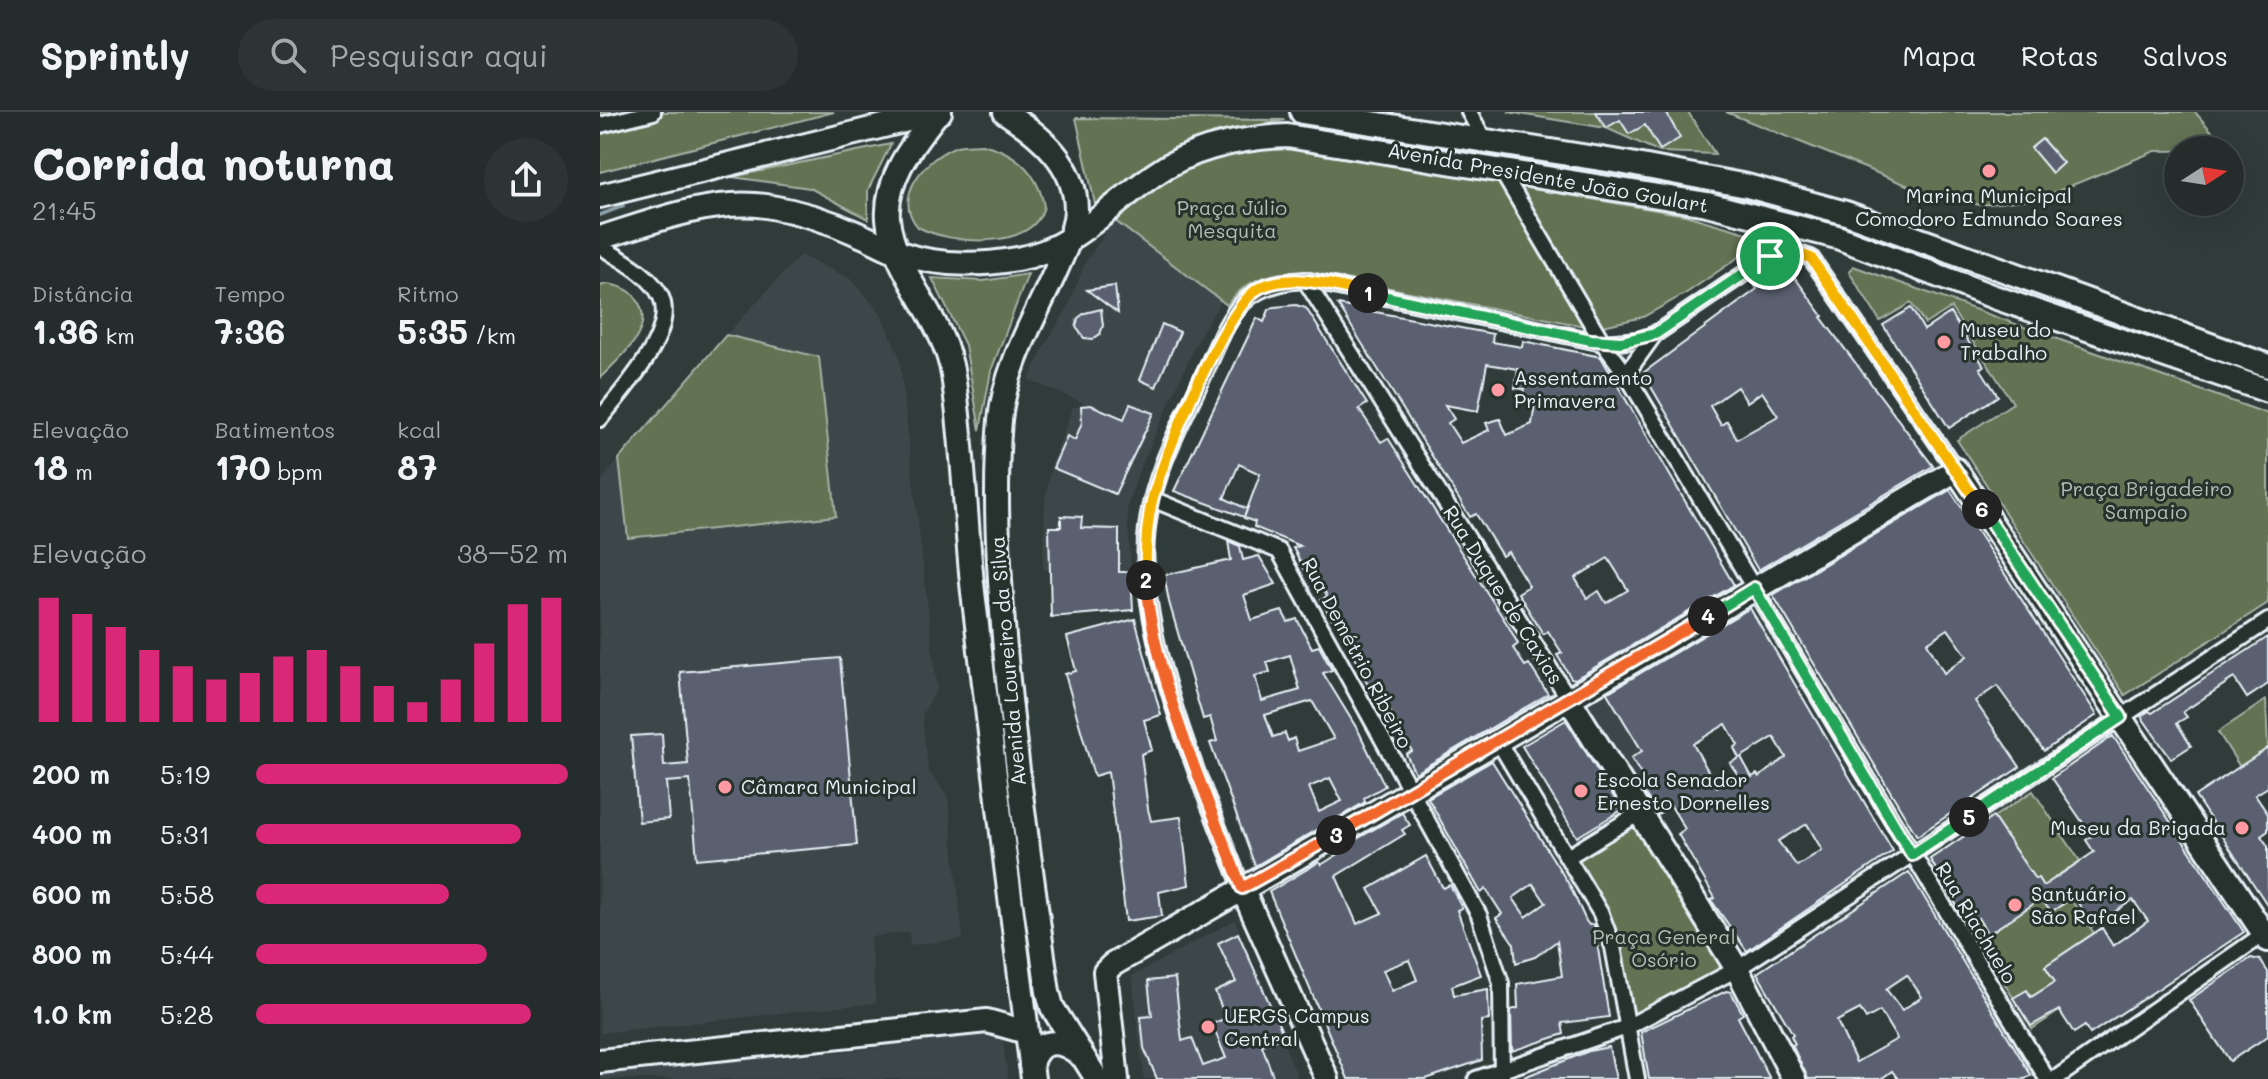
<!DOCTYPE html>
<html lang="pt">
<meta charset="utf-8">
<style>
body{margin:0;font-family:Mali,sans-serif;background:#2c3534;color:#f1f3f6;height:100vh;display:flex;flex-direction:column;font-size:30px;white-space:nowrap}
*{box-sizing:border-box;margin:0}
p{font-size:26px;color:#a3a8a9}
.icon{flex:none;width:44px;height:44px;fill:none;stroke:currentColor;stroke-width:2;stroke-linecap:round;stroke-linejoin:round}
.map{position:relative;flex:1;overflow:hidden}
.details{display:flex;flex-direction:column;background:#242d2c;width:600px}
.details>*{flex:none}
.needle{width:52px;rotate:78deg}
.fabs{position:absolute;left:1564px;top:24px;display:grid;gap:16px}
.fabs a{display:grid;place-items:center;width:80px;height:80px;border-radius:50%;background:#242d2c;box-shadow:0 8px 32px #0002,0 0 0 2px #414948;font-size:40px}
.pin{position:absolute;display:grid;place-items:center;width:68px;height:68px;color:#fff;margin:-34px;border:4px solid #fff;border-radius:50%;box-shadow:0 2px 8px #0007}
.km{position:absolute;width:40px;height:40px;margin:-20px;border-radius:50%;background:#222;color:#fff;font-size:22px;line-height:40px;text-align:center}
.round{display:grid;place-items:center;flex:none;width:84px;height:84px;border-radius:42px;background:#2c3534}
.summary{display:flex;align-items:center;justify-content:space-between;height:136px;padding:0 32px}
h1{font-size:44px;font-weight:700;line-height:60px}
.stats{display:grid;grid-template-columns:repeat(3,1fr);gap:12px;height:136px;padding:8px 32px}
.stats div{display:grid;align-content:center}
.stats b{font-size:34px;font-weight:700}
.stats small{font-size:22px;font-weight:400}
.stats p{font-size:22px}
.chart{height:224px;padding:16px 32px}
.chart p{display:flex;justify-content:space-between}
.chart svg{width:100%;height:144px;margin-top:8px;stroke:#db2777;stroke-width:6}
ul{padding:0 32px;list-style:none;font-size:26px}
li{display:grid;grid-template-columns:128px 96px 1fr;align-items:center;height:60px}
li i{height:20px;border-radius:10px;background:#db2777}
header{display:flex;align-items:center;gap:48px;box-sizing:border-box;height:112px;padding:0 40px;background:#242d2c;border-bottom:2px solid #414948}
header strong{font-size:38px}
nav{display:flex;gap:44px;margin-inline-start:auto;font-size:28px}
.search{width:560px;height:72px;background:#2c3534;display:flex;align-items:center;gap:20px;box-sizing:border-box;padding:0 28px;border-radius:44px;color:#a3a8a9;font-size:30px}
main{display:flex;flex:1;min-height:0}
.map>svg:first-child{display:block}
</style>
<header>
<strong>Sprintly</strong>
<div class="search"><svg class="icon" aria-label="search" viewBox="0 0 24 24"><circle cx="10" cy="10" r="6"/><path d="M15 15l6 6"/></svg>Pesquisar aqui</div>
<nav><a>Mapa</a><a>Rotas</a><a>Salvos</a></nav>
</header>
<main>
<section class="details">
<div class="summary"><div><h1>Corrida noturna</h1><p>21:45</p></div><a class="round"><svg class="icon" aria-label="share" viewBox="0 0 24 24"><path d="M12 15V3M7 8l5-5 5 5M5 13v7h14v-7"/></svg></a></div>
<div class="stats">
<div><p>Distância</p><b>1.36<small> km</small></b></div>
<div><p>Tempo</p><b>7:36</b></div>
<div><p>Ritmo</p><b>5:35<small> /km</small></b></div>
</div>
<div class="stats">
<div><p>Elevação</p><b>18<small> m</small></b></div>
<div><p>Batimentos</p><b>170<small> bpm</small></b></div>
<div><p>kcal</p><b>87</b></div>
</div>
<div class="chart"><p><span>Elevação</span>38–52 m</p>
<svg viewBox="0 0 160 44" preserveAspectRatio="none"><path d="M5 44V6M15 44V11M25 44V15M35 44V22M45 44V27M55 44V31M65 44V29M75 44V24M85 44V22M95 44V27M105 44V33M115 44V38M125 44V31M135 44V20M145 44V8M155 44V6"/></svg>
</div>
<ul>
<li><b>200 m</b>5:19<i style="width:100%"></i></li>
<li><b>400 m</b>5:31<i style="width:85%"></i></li>
<li><b>600 m</b>5:58<i style="width:62%"></i></li>
<li><b>800 m</b>5:44<i style="width:74%"></i></li>
<li><b>1.0 km</b>5:28<i style="width:88%"></i></li>
</ul>
</section>
<div class="map">
<svg width="1668" height="967" viewBox="0 0 1668 967">
<rect width="100%" height="100%" fill="#303c3a"/>
<filter id="ink" filterUnits="userSpaceOnUse"><feTurbulence type="fractalNoise" baseFrequency=".0125" numOctaves="2"/><feDisplacementMap in="SourceGraphic" scale="16" xChannelSelector="R" yChannelSelector="G"/><feConvolveMatrix kernelMatrix="1 2 1 2 8 2 1 2 1" color-interpolation-filters="sRGB"/></filter>
<g filter="url(#ink)">
<g fill="#3d474a">
<path d="M514 108 621 189 601 221 537 363 527 396 531 460 443 458 445 391 451 354 473 295 489 293 429 268 444 235 469 193 485 151Z"/>
<path d="M200 143 249 166 280 200 299 243 337 577 322 603 328 658 348 685 363 827 310 833 309 820 270 825 276 891 0 921V370L126 223Z"/>
<path d="M1035 560 1087 647 1037 677 985 590Z"/>
<path d="M635 808 698 967H544L532 864Z"/>
<path d="M387 922 403 929 408 967H0V962L269 937Z"/>
</g>
<g fill="#647253" stroke="#a6b2a6" stroke-width="2">
<path d="M0 0H234L0 60Z"/>
<path d="M908 0H1088L1115 42 1060 40 1006 16Z"/>
<path d="M1126 0H1595L1628 38 1555 39 1441 86 1380 93 1319 78Z"/>
<path d="M476 6 685 8 611 22 549 51 495 92Z"/>
<path d="M291 32 268 78V107L210 76 132 65Z"/>
<path d="M382 32C415 40 438 60 444 94 434 140 349 132 318 115 291 85 326 45 357 34 365 32 374 33 382 32Z"/>
<path d="M682 34 1085 103 1154 123 1155 134 1088 180 1043 205 994 216 708 160C676 158 646 166 627 193L514 108C557 58 620 42 682 34Z"/>
<path d="M1253 154 1668 302V491L1525 583 1357 328 1413 291 1351 196 1325 212 1311 191 1280 209 1249 160Z"/>
<path d="M428 162 391 259 380 318 365 233 332 166 383 169Z"/>
<path d="M7 172C21 174 33 178 39 191 54 221 18 247 0 266V174Z"/>
<path d="M126 223 219 245 236 404 28 426 19 347Z"/>
<path d="M1666 588 1668 637 1640 655 1618 620Z"/>
<path d="M1433 679 1480 749 1455 765 1494 821 1445 854 1470 892 1432 917 1330 747Z"/>
<path d="M1038 707 1129 857 1031 906 976 747Z"/>
</g>
<g fill="none" stroke-linecap="round" stroke-linejoin="round">
<path stroke="#8da1aa" stroke-width="4" d="M0 103 23 94"/>
</g>
<g fill="#5a616f" stroke="#e8f1f8" stroke-width="2" fill-rule="evenodd">
<path d="M996 0H1066L1080 26 1060 38 1045 13 1029 22 1020 8 1006 16Z"/>
<path d="M1442 27 1463 51 1452 61 1431 36Z"/>
<path d="M1185 152 1223 204 1221 205 1333 354 1158 458 1043 261 1157 177 1155 174ZM1137 275 1147 290 1162 280 1178 304 1137 327 1127 309 1121 313 1110 294Z"/>
<path d="M515 174 518 201 487 178Z"/>
<path d="M696 193 706 196 767 292 759 297 781 330 788 326 909 515 918 532 913 536 925 554 929 552 948 582 815 661 806 642 812 639 790 599 783 602 768 573 755 545 760 542 747 517 739 503 732 507 721 488 727 484 711 454 705 458 693 436 700 434 654 415 655 410 644 406 660 362 639 352 624 386 647 397 644 405 574 379 657 206 664 210 669 198 674 195Z"/>
<path d="M738 193 893 222 892 230 922 235 923 229 1001 245 1134 473 975 567 971 566 957 543 962 541 948 519 943 522 918 481 929 474 908 440 902 444 876 402 870 405ZM887 252 918 257 915 276 924 277 922 288 935 290 932 312 907 323 900 307 886 311 889 318 861 331 848 311 854 307 845 293 878 299ZM1008 446 1028 478 1006 491 999 479 987 486 975 466Z"/>
<path d="M1311 196 1324 218 1350 201 1384 254 1380 256 1398 284 1349 316 1283 213Z"/>
<path d="M501 197 503 214 500 222 493 227 484 226 476 215 478 206 485 201Z"/>
<path d="M562 212 580 220 556 275 540 268Z"/>
<path d="M530 292 554 301 515 382 453 356 467 324 475 328 482 310 481 294 491 293 524 307Z"/>
<path d="M1350 378 1497 603 1444 639 1397 574 1375 589 1420 655 1317 724 1173 483ZM1348 517 1367 544 1344 561 1327 531Z"/>
<path d="M461 404 482 405 481 416 519 417V460H531L533 498 451 505 449 415H461Z"/>
<path d="M628 429 640 434 643 448 659 444 676 472 644 483 652 508 682 499 688 510 697 507 712 536 719 534 732 558 723 561 759 620 785 674 764 686 765 690 655 754 610 631 617 629 610 605 603 607 569 490 564 463 631 448ZM690 543 700 578 662 589 655 564 670 560 667 550ZM712 589 734 627 698 639 694 626 688 629 685 621 673 625 665 603ZM730 666 742 689 719 700 709 675Z"/>
<path d="M1150 496 1293 739 1147 839 1111 788 1115 786 1078 722 1085 717 1071 694 1058 703 1042 677 1048 674 1031 646 1042 639 1007 581ZM1126 612 1138 633 1134 636 1139 646 1130 651 1138 663 1117 675 1093 632ZM1174 625 1186 645 1159 665 1157 662 1152 665 1141 645ZM1207 712 1222 738 1197 754 1178 729Z"/>
<path d="M535 507 561 603 544 608 552 638 541 642 548 697 551 709 581 705 589 773 559 780 562 804 526 809 508 660 494 664 465 562 476 559 467 525Z"/>
<path d="M1668 525V572L1647 586 1634 566 1583 600 1587 605 1577 611 1591 634 1571 647 1541 604 1549 599 1552 601Z"/>
<path d="M240 546 257 733 97 747 90 668 66 670 69 707 39 710 31 624 62 622 64 654 88 652 80 560Z"/>
<path d="M966 608 1022 698 977 725 922 634Z"/>
<path d="M1513 624 1644 820 1490 922 1485 914 1474 921 1459 898 1431 914 1413 886 1427 878 1431 885 1455 870 1445 854 1502 816 1513 834 1548 809 1533 788 1493 814 1474 785 1451 800 1441 787 1388 822 1378 806 1368 813 1330 747 1393 705 1435 767 1438 766 1443 774 1494 740 1486 728 1492 724 1452 666Z"/>
<path d="M1668 636V675L1655 683 1668 702V719L1661 724 1668 734V794L1595 684Z"/>
<path d="M892 649 970 774 986 809 989 813 994 812 1009 905 962 911 964 922 912 939 911 898 918 896 917 872 962 864 957 829 935 845 916 851 914 832 896 806 902 802 886 777 881 781 828 686ZM933 772 946 791 926 805 913 786Z"/>
<path d="M802 701 810 713 802 718 805 722 736 764 757 812 782 801 769 777 826 744 843 776 850 773 862 796 857 798 881 863 852 874 854 883 888 877 889 908 881 909 882 948 826 967H748L669 780 719 750 721 753 740 741 738 738ZM809 848 817 868 792 879 783 858Z"/>
<path d="M1309 760 1431 963 1425 967H1298L1292 959 1281 967H1208L1192 933 1195 932 1191 924 1193 922 1157 861ZM1307 863 1322 885 1302 898 1286 877ZM1260 897 1266 907 1280 899 1297 927 1256 950 1237 909Z"/>
<path d="M638 821 684 924 662 933 674 967H557L544 936 541 905 552 904 548 869 575 866 582 929 592 926 603 954 626 946 612 912 626 906 615 880 636 870 618 831Z"/>
<path d="M1651 846 1660 848 1668 860V924L1630 949 1589 888Z"/>
<path d="M1126 879 1131 880 1143 902 1138 905 1170 967H1049L1041 920Z"/>
<path d="M1009 935 1016 967H919L989 939Z"/>
</g>
<g fill="none" stroke-linecap="round" stroke-linejoin="round">
<defs>
<g id="street">
<path d="M869 0 886 31"/>
<path d="M0 13 53 0"/>
<path d="M902 60 1003 231 1026 262 1447 967"/>
<path d="M0 134C20 147 51 162 61 185 77 221 21 280 0 307"/>
<path d="M705 168 969 587"/>
<path d="M1026 262 1054 223"/>
<path d="M552 387 679 439 879 803 901 871 902 967"/>
<path d="M898 629 1001 802 1013 835 1037 967"/>
<path d="M969 744 1041 700"/>
<path d="M642 776C604 678 534 522 547 416 553 360 583 308 606 258 630 205 639 171 705 168L1003 231 1039 228 1055 222 1182 136 1211 146 1356 358"/>
<path d="M876 967 1027 915 1137 857 1668 509"/>
<path d="M1455 967 1668 819"/>
</g>
<g id="secondary">
<path d="M338 0C314 31 285 65 288 107 293 160 344 206 353 263 364 335 365 408 373 480 392 642 412 805 433 967"/>
<path d="M405 0C440 23 476 52 476 98 475 119 465 137 457 156 436 204 405 254 400 308 394 377 398 444 403 513 413 636 431 758 448 880L452 895 497 967"/>
<path d="M702 0 1020 50 1147 74 1246 101 1668 254"/>
<path d="M0 84 340 0"/>
<path d="M0 126C51 110 111 86 166 94 197 99 230 109 258 122 271 127 284 135 297 140 335 154 378 154 417 147 473 138 510 93 555 62 592 36 642 26 687 24L1107 92 1237 125 1394 185 1668 279"/>
<path d="M969 587 1137 857 1194 967"/>
<path d="M642 776 727 967"/>
<path d="M0 949 387 909 426 920"/>
<path d="M431 953C437 925 462 927 480 943"/>
<path d="M517 967 505 860 512 853 898 629 1356 358 1668 828"/>
</g>
</defs>
<use href="#street" stroke="#e8f1f8" stroke-width="20"/>
<use href="#secondary" stroke="#e8f1f8" stroke-width="28"/>
<use href="#street" stroke="#26332d" stroke-width="14"/>
<use href="#secondary" stroke="#26332d" stroke-width="22"/>
</g>
</g>
<g fill="none" stroke-linecap="round" stroke-linejoin="round" filter="url(#ink)">
<defs>
<path id="split-1" d="M768 181 991 228 1021 230 1055 222 1170 144"/>
<path id="split-2" d="M546 468C545 441 546 415 552 389 561 350 627 190 661 175 695 160 734 174 768 181"/>
<path id="split-3" d="M546 468C553 565 607 685 642 776L736 723"/>
<path id="split-4" d="M736 723 1108 504"/>
<path id="split-5" d="M1108 504 1154 476 1312 743 1369 705"/>
<path id="split-6" d="M1369 705 1521 605 1382 397"/>
<path id="split-7" d="M1170 144 1182 136 1211 146 1382 397"/>
</defs>
<use href="#split-1" stroke="#fff" stroke-width="16"/>
<use href="#split-2" stroke="#fff" stroke-width="16"/>
<use href="#split-3" stroke="#fff" stroke-width="16"/>
<use href="#split-4" stroke="#fff" stroke-width="16"/>
<use href="#split-5" stroke="#fff" stroke-width="16"/>
<use href="#split-6" stroke="#fff" stroke-width="16"/>
<use href="#split-7" stroke="#fff" stroke-width="16"/>
<use href="#split-1" stroke="#22a559" stroke-width="10"/>
<use href="#split-2" stroke="#f5b400" stroke-width="10"/>
<use href="#split-3" stroke="#f0652b" stroke-width="10"/>
<use href="#split-4" stroke="#f0652b" stroke-width="10"/>
<use href="#split-5" stroke="#22a559" stroke-width="10"/>
<use href="#split-6" stroke="#22a559" stroke-width="10"/>
<use href="#split-7" stroke="#f5b400" stroke-width="10"/>
</g>
<g fill="#ff9aa2" stroke="#26332d" stroke-width="3">
<circle cx="1389" cy="59" r="8"/>
<circle cx="1344" cy="230" r="8"/>
<circle cx="898" cy="278" r="8"/>
<circle cx="125" cy="675" r="8"/>
<circle cx="981" cy="679" r="8"/>
<circle cx="1642" cy="716" r="8"/>
<circle cx="1415" cy="793" r="8"/>
<circle cx="608" cy="915" r="8"/>
</g>
<g text-anchor="middle" stroke-width="6" stroke-linejoin="round" paint-order="stroke">
<g font-size="20" fill="#e8f1f8" stroke="#26332d">
<text transform="translate(948 66) rotate(10)" y="7">Avenida Presidente João Goulart</text>
<text transform="translate(903 483) rotate(58)" y="7">Rua Duque de Caxias</text>
<text transform="translate(757 541) rotate(62)" y="7">Rua Demétrio Ribeiro</text>
<text transform="translate(408 549) rotate(-95)" y="7">Avenida Loureiro da Silva</text>
<text transform="translate(1376 811) rotate(59)" y="7">Rua Riachuelo</text>
</g>
<g font-size="20" fill="#e8f1f8" stroke="#26332d" text-anchor="start">
<text x="1389" y="91" text-anchor="middle">Marina Municipal<tspan x="1389" dy="23">Comodoro Edmundo Soares</tspan></text>
<text x="1360" y="225">Museu do<tspan x="1360" dy="23">Trabalho</tspan></text>
<text x="914" y="273">Assentamento<tspan x="914" dy="23">Primavera</tspan></text>
<text x="997" y="675">Escola Senador<tspan x="997" dy="23">Ernesto Dornelles</tspan></text>
<text x="141" y="682">Câmara Municipal</text>
<text x="1626" y="723" text-anchor="end">Museu da Brigada</text>
<text x="1431" y="789">Santuário<tspan x="1431" dy="23">São Rafael</tspan></text>
<text x="624" y="911">UERGS Campus<tspan x="624" dy="23">Central</tspan></text>
</g>
<g font-size="20" fill="#b3beb6" stroke="#26332d">
<text x="632" y="103">Praça Júlio<tspan x="632" dy="23">Mesquita</tspan></text>
<text x="1546" y="384">Praça Brigadeiro<tspan x="1546" dy="23">Sampaio</tspan></text>
<text x="1064" y="832">Praça General<tspan x="1064" dy="23">Osório</tspan></text>
</g>
</g>
</svg>
<div class="fabs">
<a><svg class="needle" viewBox="-14 -14 28 28"><path d="M0-13l5 13h-10z" fill="#e53935"/><path d="M0 13l5-13h-10z" fill="#a3a8a9"/></svg></a>
</div>
<div class="pin" style="left:1170px;top:144px;background:#1e9e55"><svg class="icon" aria-label="arrive" viewBox="0 0 24 24"><path d="M6 21V4h12l-3 4 3 4H6"/></svg></div>
<b class="km" style="left:768px;top:181px">1</b>
<b class="km" style="left:546px;top:468px">2</b>
<b class="km" style="left:736px;top:723px">3</b>
<b class="km" style="left:1108px;top:504px">4</b>
<b class="km" style="left:1369px;top:705px">5</b>
<b class="km" style="left:1382px;top:397px">6</b>
</div>
</main>
